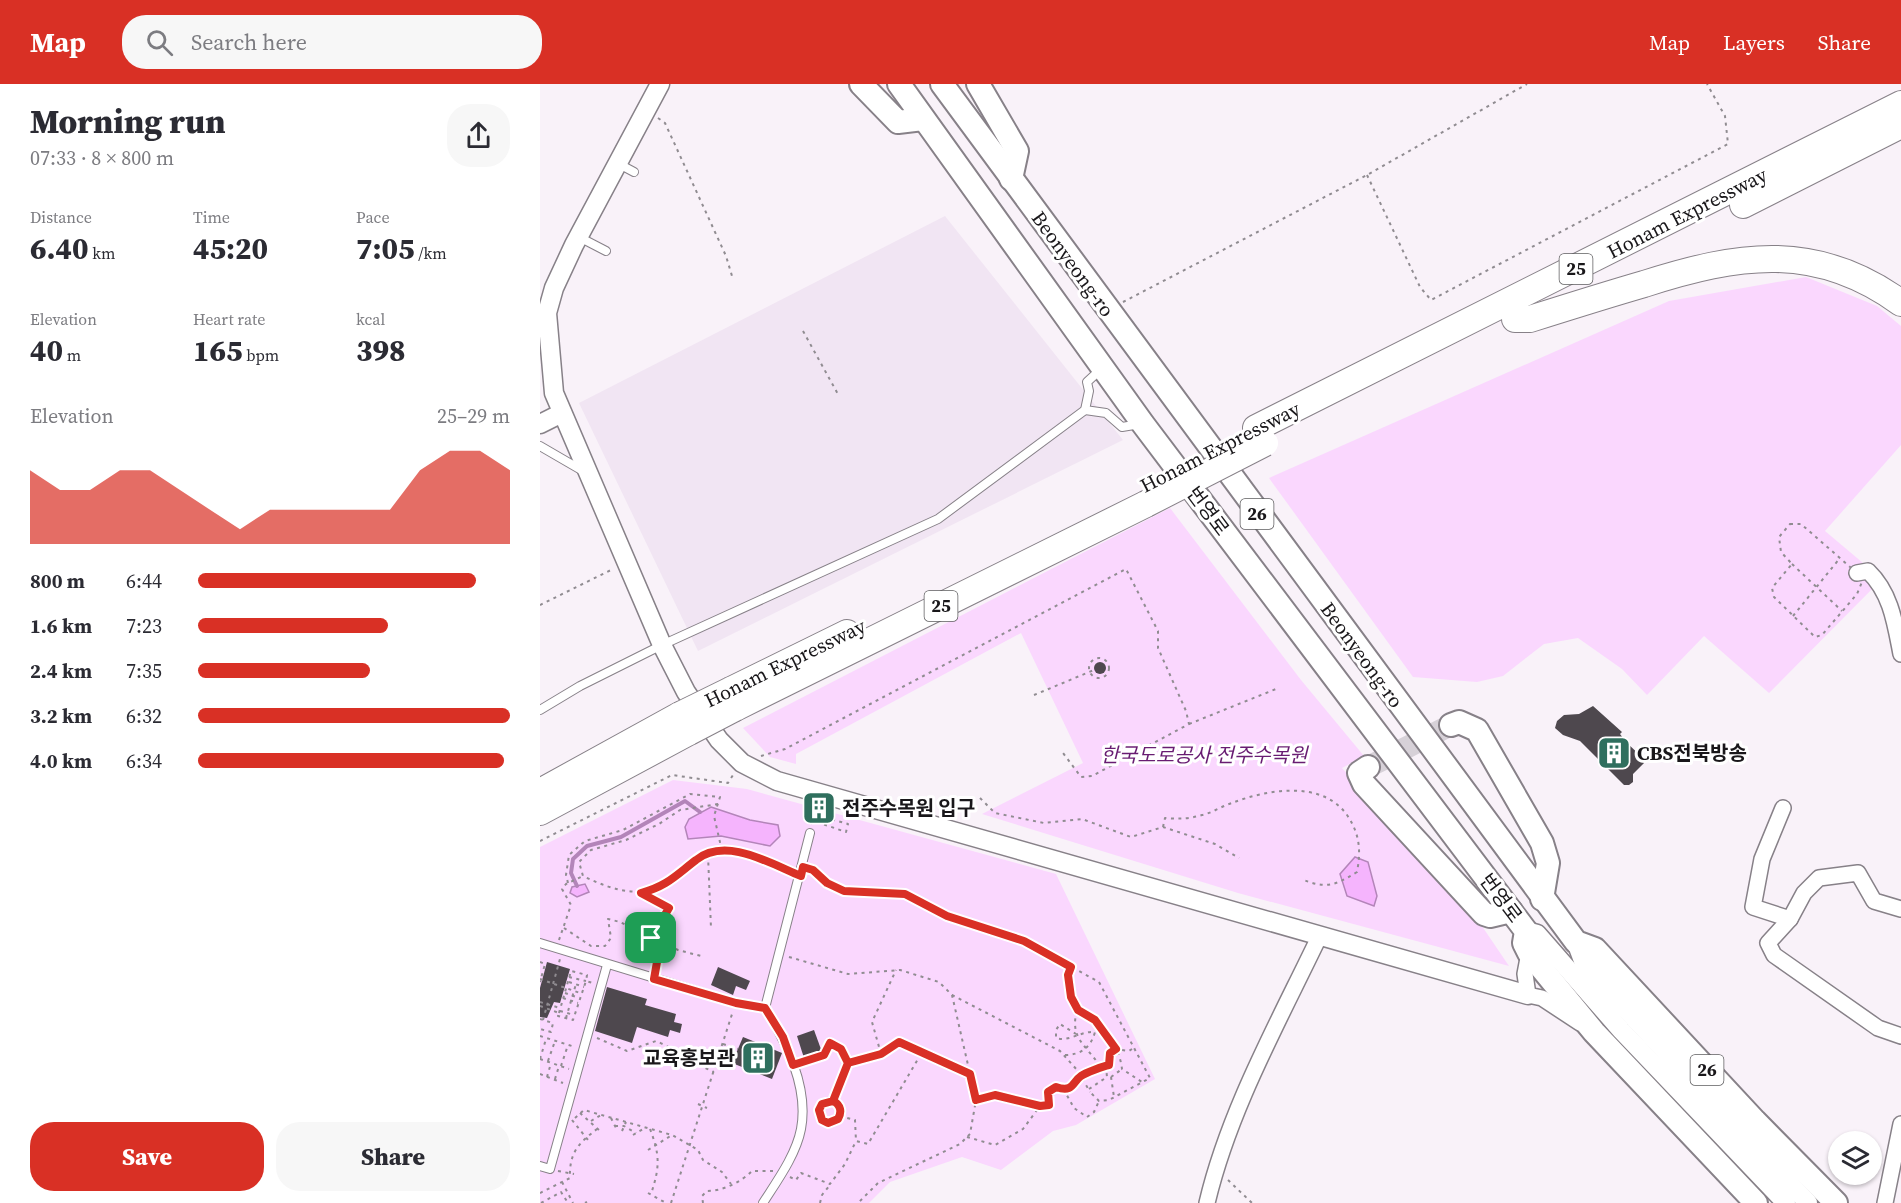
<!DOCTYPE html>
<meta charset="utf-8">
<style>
body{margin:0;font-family:"Source Serif 4","Noto Sans KR",serif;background:#f7f7f7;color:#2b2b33;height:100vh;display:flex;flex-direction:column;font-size:22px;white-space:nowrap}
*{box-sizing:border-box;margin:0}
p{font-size:20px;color:#7c7c81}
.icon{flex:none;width:33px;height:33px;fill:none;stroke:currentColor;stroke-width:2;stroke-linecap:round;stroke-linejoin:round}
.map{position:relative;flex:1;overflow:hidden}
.side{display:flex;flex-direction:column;background:#fff;width:540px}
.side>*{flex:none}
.controls{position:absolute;left:1288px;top:1047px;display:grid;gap:12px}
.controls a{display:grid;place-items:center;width:54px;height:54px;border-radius:50%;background:#fff;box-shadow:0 2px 4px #0004;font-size:30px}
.pin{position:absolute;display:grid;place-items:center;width:51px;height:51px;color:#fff;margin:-26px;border-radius:12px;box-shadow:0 3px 9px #0006}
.round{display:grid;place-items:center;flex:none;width:63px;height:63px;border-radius:24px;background:#f7f7f7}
.headline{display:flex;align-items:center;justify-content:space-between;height:102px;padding:0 30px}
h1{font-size:33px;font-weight:800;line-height:45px}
.metrics{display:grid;grid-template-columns:repeat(3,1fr);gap:9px;height:102px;padding:6px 30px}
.metrics div{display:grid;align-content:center}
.metrics b{font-size:30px;font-weight:800}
.metrics small{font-size:16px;font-weight:400}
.metrics p{font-size:16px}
.chart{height:168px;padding:12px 30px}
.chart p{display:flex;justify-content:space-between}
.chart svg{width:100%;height:108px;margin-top:6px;fill:#d93025;opacity:.7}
.cta{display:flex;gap:12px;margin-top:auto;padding:12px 30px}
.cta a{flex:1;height:69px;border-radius:24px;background:#d93025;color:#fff;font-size:24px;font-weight:800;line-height:69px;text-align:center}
.cta a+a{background:#f7f7f7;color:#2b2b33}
ul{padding:0 30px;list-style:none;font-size:20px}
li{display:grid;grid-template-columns:96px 72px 1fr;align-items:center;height:45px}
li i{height:15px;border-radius:8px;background:#d93025}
header{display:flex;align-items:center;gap:36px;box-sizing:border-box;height:84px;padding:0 30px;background:#d93025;color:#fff}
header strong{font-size:28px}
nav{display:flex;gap:33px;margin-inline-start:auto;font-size:21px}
.search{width:420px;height:54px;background:#f7f7f7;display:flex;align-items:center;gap:15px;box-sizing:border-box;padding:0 21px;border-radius:24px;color:#7c7c81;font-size:22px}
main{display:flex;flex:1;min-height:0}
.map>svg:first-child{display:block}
</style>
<header>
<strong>Map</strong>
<div class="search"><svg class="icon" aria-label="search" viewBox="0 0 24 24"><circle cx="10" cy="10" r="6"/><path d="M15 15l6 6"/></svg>Search here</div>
<nav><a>Map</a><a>Layers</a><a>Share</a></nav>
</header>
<main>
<section class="side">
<div class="headline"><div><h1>Morning run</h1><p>07:33 · 8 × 800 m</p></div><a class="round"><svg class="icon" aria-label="share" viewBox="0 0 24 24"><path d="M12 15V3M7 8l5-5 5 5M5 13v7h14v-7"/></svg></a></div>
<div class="metrics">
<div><p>Distance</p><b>6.40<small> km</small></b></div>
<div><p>Time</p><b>45:20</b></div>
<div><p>Pace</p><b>7:05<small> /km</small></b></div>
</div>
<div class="metrics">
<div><p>Elevation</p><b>40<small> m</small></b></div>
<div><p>Heart rate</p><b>165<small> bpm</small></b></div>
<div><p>kcal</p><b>398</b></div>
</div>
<div class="chart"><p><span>Elevation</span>25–29 m</p>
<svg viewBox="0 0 160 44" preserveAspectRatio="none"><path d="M0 44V14L10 22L20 22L30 14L40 14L50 22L60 30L70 38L80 30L90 30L100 30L110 30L120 30L130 14L140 6L150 6L160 14V44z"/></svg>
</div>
<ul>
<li><b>800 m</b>6:44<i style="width:89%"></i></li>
<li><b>1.6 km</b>7:23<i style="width:61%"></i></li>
<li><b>2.4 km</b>7:35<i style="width:55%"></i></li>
<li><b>3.2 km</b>6:32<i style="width:100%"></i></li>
<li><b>4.0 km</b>6:34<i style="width:98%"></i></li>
</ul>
<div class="cta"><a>Save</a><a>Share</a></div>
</section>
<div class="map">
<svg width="1361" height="1119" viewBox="0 0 1361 1119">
<rect width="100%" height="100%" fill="#f9f2f9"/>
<path fill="#f1e5f3" d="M405 132 583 356 158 567 39 319Z"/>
<g fill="#fad7fe">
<path d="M1266 193 1337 222 1361 242V361L1285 447 1342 495 1229 609 1164 552 1107 611 1082 585 1038 554 1004 560 963 592 937 598 873 593 729 394 1129 217Z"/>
<path d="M630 424 761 596 824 672 802 684 929 823 969 882 698 809 442 730 543 679 481 549 256 670V680L230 673 203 644Z"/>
<path d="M133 696 207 705 516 790 615 995 536 1041 513 1047 461 1086 422 1073 350 1098 329 1119H0V763Z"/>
</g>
<g fill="#f5b4fd" stroke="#b385b9" stroke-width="1.5">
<path d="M171 723 210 736 238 741 240 752 230 762 181 752 148 755 145 743 149 735Z"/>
<path d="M815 773 828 778 837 812 834 822 807 812 800 790Z"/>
<path d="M45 800 49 808 37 813 30 809 32 803Z"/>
</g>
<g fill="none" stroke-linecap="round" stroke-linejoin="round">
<path stroke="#b385b9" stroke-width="4" d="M37 802 31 789 33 775 47 762 81 753 145 717 160 728"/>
</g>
<g fill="#4e484e">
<circle cx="560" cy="584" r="6"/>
<path d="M1053 622 1082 648 1080 650 1086 658 1106 677 1093 690V698L1089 701H1084L1040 657 1023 651 1015 644 1017 637 1024 631 1039 630Z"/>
<path d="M7 878 30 885 20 919 14 918 7 934 0 933V904Z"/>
<path d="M178 883 210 897 206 906 196 902 193 911 171 901Z"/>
<path d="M67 903 107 915 105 921 136 930 134 938 142 940 140 949 130 946 128 953 97 943 92 959 55 947Z"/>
<path d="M274 946 282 968 264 974 257 952Z"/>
<path d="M203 953 242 969 232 995 192 979Z"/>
</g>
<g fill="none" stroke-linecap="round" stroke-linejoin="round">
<path stroke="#d7d1d8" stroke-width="22" stroke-dasharray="22 11" stroke-linecap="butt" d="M828 683 911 641"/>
<defs>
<g id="service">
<path d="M79 80 94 88"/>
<path d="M39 153 66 167"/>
<path d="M545 326 566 329 582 343 600 340"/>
<path d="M0 362 43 387"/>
<path d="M0 626 40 602 122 561 398 435 545 326 549 307 547 298 560 286"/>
<path d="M0 859 196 919 225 924"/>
<path d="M0 1082 10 1085 67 881"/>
<path d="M223 1119C237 1097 256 1071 261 1045 269 1003 246 958 225 924L270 749"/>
</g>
<g id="minor">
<path d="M1317 489 1328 487C1351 509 1355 539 1361 570"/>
<path d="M1243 724 1222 775 1213 823 1250 835"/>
<path d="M1361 825 1334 817 1318 789 1279 794 1264 809 1250 835 1228 859 1234 871 1338 944 1361 952"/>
<path d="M989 869 985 890 988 911 1002 914 1040 939"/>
<path d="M667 1119C689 1026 739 937 780 851"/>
<path d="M1345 1119 1361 1040"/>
</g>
<g id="tertiary">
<path d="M120 0 34 161 14 204 7 229 14 309 122 561 146 608 179 656 202 679 237 697 988 911"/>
<path d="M0 340 22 329"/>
<path d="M986 847 997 850 1081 946 1246 1119"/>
<path d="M1036 858 1045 882 1268 1119"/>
</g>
<g id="primary">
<path d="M321 0 358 38 383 35"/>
<path d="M359 0 603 340 986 847 984 859 989 869 1054 948 1216 1119"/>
<path d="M402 0 1036 858 1055 865 1215 1037 1296 1119"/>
<path d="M438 0 477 67 471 95"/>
<path d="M911 641 919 638 937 646 1002 759 1008 779 1002 815"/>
<path d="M828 683 819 689 824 700 944 830 950 832 971 827"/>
</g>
<g id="motorway">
<path d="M1203 121 1361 41"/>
<path d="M975 235H990C1028 223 1066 211 1104 200 1198 170 1276 157 1361 219"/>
<path d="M716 344 1361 20"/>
<path d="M191 606 307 549"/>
<path d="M195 624 606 420"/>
<path d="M0 708 140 631"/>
<path d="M0 728 149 648"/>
</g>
</defs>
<use href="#service" stroke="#878188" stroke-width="10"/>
<use href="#minor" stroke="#878188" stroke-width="18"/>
<use href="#tertiary" stroke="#878188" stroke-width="21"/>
<use href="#primary" stroke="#878188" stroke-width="26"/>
<use href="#motorway" stroke="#878188" stroke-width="28"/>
<g stroke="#908c91" stroke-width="2" stroke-dasharray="3 4.5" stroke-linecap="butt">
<path d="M118 34 125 39 186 172 192 192"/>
<path d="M827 91 880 203 891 216 1188 60 1185 32 1167 0"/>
<path d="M583 218 827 91 987 0"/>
<path d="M263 247 299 312"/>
<path d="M1250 440H1261L1317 489 1322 498 1317 510 1282 551 1275 553 1234 513 1232 504 1252 480 1241 468 1239 453Z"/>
<path d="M1252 480 1302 527"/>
<path d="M0 521 73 485"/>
<path d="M1253 532 1300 474"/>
<circle cx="559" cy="584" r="10"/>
<path d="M494 611 554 586"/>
<path d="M649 640 736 605"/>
<path d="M221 672 245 665 586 485 618 547V564L646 627 649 640 552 692 541 693 523 669"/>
<path d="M440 714 455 729 504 739 542 735 591 753 623 743 675 760 699 774"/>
<path d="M178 720 140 726 119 740 86 756 51 766 39 778 43 792C76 808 107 817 138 793 152 781 161 771 180 768 204 763 229 778 250 787"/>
<path d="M271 740 273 730 308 740 306 748 271 736"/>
<path d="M623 743 625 734C638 735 649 735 662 731 672 729 682 722 692 719 728 705 782 696 807 731 820 750 821 767 817 788 794 802 786 805 761 795"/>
<path d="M0 757 132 691 188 699 193 691"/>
<path d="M168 771 171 844"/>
<path d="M271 785 287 799 304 807 365 810 407 832 484 857 559 898 610 994 569 1016 559 1017 551 1009"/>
<path d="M28 799 26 791 29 771 45 757 83 746 150 710 180 713 174 732 182 767"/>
<path d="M102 810 129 823 111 854 117 878 115 886"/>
<path d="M24 844 51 862H65L71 854 68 835 80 838 138 866 161 872"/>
<path d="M19 856 31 821 22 805 26 800 43 792"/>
<path d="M249 873 308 890 360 886 399 898 412 911 436 1016 430 1050 420 1060 338 1099 318 1119"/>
<path d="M0 878 5 880 0 898"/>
<path d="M531 883C526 895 528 917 539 927 544 931 551 932 555 936 569 948 580 967 582 985L602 998"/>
<path d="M29 893 46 897"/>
<path d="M0 895 40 909"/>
<path d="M29 898 44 903"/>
<path d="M25 909 39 914"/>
<path d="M412 911 520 967 538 987 550 1008"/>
<path d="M23 914 38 919"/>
<path d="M0 918 20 924"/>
<path d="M0 922 19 929 18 932 33 936 46 897 53 899"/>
<path d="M20 927 34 931"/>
<path d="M537 927C529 954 547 962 560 982L569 981 570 969 576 965 589 967 595 963"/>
<path d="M19 929 31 887 47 891 46 897"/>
<path d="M26 934 36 900"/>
<path d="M0 935 13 939 11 948 0 945"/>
<path d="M3 936 20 875"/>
<path d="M0 952 35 963"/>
<path d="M57 954 87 967 116 957C137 966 153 979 174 988"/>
<path d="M183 960 198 965"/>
<path d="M341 970 332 938 356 886"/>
<path d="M525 971C541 971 551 963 555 948 540 947 530 958 516 954V946L520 940 536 950"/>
<path d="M0 975 29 985"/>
<path d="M0 975 6 955"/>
<path d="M8 977 15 957"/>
<path d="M261 978 284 971 290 959 301 965 308 979 293 1017"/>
<path d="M308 979 341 970 359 958 381 970"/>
<path d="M21 982 28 961"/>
<path d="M0 990 23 999"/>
<path d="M7 993 11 979"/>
<path d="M571 993 574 1013"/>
<path d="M571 993 582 985"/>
<path d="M15 995 19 982"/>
<path d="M549 1005 567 993 566 983"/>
<path d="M524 1006 536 1001 541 992 555 988 560 983"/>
<path d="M436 1016 455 1011 500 1022 509 1021 508 1008 516 1003 524 1006 534 1024 547 1033 554 1028 559 1017"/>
<circle cx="290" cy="1028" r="11"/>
<path d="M158 1020 167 1024"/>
<path d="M40 1029 61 1048"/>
<path d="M300 1032 315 1036 316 1057 328 1060 381 970 430 990"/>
<path d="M35 1034 44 1026 132 1051 158 1066 163 1076 182 1088 191 1100"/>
<path d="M71 1034 77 1046"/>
<path d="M32 1036 48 1056"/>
<path d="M51 1037 61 1031"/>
<path d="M75 1042H84L96 1049"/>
<path d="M110 1045C120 1071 120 1083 111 1110"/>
<path d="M82 1047 86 1038"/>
<path d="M93 1051 105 1044"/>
<path d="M427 1053 455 1061 483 1045 500 1022"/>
<path d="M108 1066 132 1051"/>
<path d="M18 1087 34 1090"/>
<path d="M250 1093 256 1096 261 1089 290 1100 305 1080 316 1057"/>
<path d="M688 1096 712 1119"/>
<path d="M22 1098 33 1119"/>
<path d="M0 1109 30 1094C29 1068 39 1059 57 1045"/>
<path d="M108 1109 126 1119"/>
<path d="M1 1119 21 1108 28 1119"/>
<path d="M45 1119 47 1118"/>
<path d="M131 1119 193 927"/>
<path d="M163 1119 162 1112 167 1107C183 1107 201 1098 212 1087H233"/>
<path d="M280 1119 282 1111 290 1101"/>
</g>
<use href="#service" stroke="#fff" stroke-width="8"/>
<use href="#minor" stroke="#fff" stroke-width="15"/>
<use href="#tertiary" stroke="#fff" stroke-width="18"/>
<use href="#primary" stroke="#fff" stroke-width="22"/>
<use href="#motorway" stroke="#fff" stroke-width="26"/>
<defs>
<g id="motorway-bridge">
<path d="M606 420 725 359"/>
<path d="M140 631 191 606"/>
<path d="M149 648 195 624"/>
</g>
</defs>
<use href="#motorway-bridge" stroke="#878188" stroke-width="28" stroke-linecap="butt"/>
<use href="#motorway-bridge" stroke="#fff" stroke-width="26"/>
</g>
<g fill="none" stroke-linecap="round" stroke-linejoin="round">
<defs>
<path id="route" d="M111 854 117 878 114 895 196 919 225 924 243 953 253 981 284 971 290 959 301 965 308 979 293 1017C301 1021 302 1028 298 1035L288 1039 282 1036 279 1026 282 1020 293 1017 308 979 341 970 359 958 430 990 436 1016 455 1011 500 1022 509 1021 508 1008 516 1003C534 1009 532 998 541 992 545 989 564 982 569 981L570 969 576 965 555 936 538 926 531 913 528 891 531 883 484 857 407 832 365 810 304 807 287 799 273 786 263 783 261 792C231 780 186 752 156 776 135 792 127 802 101 809L129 824 111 854"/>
</defs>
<use href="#route" stroke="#fff" stroke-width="12"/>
<use href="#route" stroke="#d93025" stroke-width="8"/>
</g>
<defs>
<symbol id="building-square" viewBox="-11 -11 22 22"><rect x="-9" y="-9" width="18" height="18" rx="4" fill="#2f6f5e" stroke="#fff"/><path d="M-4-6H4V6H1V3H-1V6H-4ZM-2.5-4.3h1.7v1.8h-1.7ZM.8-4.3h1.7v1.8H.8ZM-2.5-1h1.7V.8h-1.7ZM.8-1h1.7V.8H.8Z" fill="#fff"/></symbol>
</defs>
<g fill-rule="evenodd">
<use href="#building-square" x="1055" y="650" width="38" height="38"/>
<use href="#building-square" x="260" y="705" width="38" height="38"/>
<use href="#building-square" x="199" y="955" width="38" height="38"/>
</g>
<g text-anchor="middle" stroke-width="6" stroke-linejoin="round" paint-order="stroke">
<g fill="#fff" stroke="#5e5d5f" stroke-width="1.5">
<rect x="1019.5" y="170" width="33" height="30" rx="4.5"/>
<rect x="700.5" y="415" width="33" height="30" rx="4.5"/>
<rect x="384.5" y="507" width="33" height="30" rx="4.5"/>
<rect x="1150.5" y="971" width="33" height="30" rx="4.5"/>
</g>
<g font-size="18" font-weight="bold" fill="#19171a">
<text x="1036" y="191">25</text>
<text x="717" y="436">26</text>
<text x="401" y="528">25</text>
<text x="1167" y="992">26</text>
</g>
<g font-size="20" fill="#19171a" stroke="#fff">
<text transform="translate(1147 129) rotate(-27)" y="7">Honam Expressway</text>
<text transform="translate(533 180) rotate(54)" y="7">Beonyeong-ro</text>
<text transform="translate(680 363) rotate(-27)" y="7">Honam Expressway</text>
<text transform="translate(668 427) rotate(53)" y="7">번영로</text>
<text transform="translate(822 571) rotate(54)" y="7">Beonyeong-ro</text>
<text transform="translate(245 579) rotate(-26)" y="7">Honam Expressway</text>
<text transform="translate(961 814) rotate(53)" y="7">번영로</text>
</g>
<g font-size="20" font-weight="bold" fill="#19171a" stroke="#fff" text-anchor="start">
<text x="1097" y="676">CBS전북방송</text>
<text x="302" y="731">전주수목원 입구</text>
<text x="195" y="981" text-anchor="end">교육홍보관</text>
</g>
<g font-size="20" font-style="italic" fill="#681c72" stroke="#fff">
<text x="664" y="678">한국도로공사 전주수목원</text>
</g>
</g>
</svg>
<div class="controls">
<a><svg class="icon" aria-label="layers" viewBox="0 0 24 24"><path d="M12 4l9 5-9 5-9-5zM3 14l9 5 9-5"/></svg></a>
</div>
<div class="pin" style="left:111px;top:854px;background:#1e9e55"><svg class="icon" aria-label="arrive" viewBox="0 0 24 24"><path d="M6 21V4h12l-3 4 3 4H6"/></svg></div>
</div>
</main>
